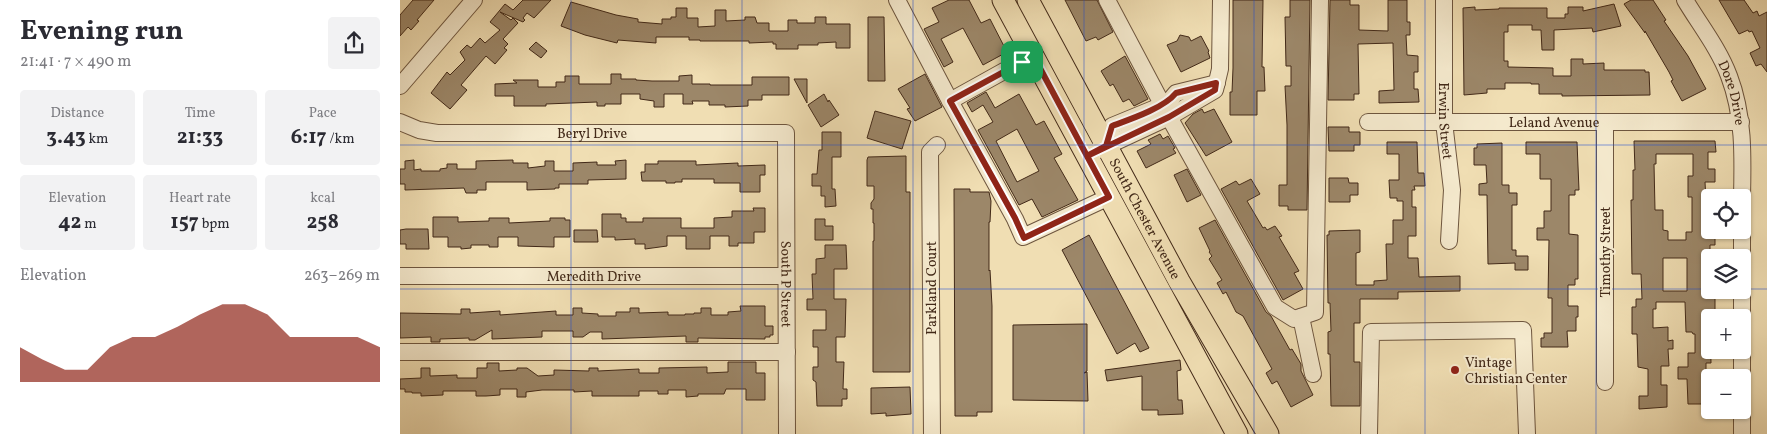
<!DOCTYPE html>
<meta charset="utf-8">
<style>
body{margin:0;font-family:Vollkorn,serif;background:#f2f2f3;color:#2b2b33;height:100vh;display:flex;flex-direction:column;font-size:19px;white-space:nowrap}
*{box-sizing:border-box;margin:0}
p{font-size:16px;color:#7c7c81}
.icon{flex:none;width:28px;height:28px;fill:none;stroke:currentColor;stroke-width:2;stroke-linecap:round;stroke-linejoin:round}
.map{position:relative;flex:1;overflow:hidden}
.drawer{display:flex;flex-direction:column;background:#fff;width:400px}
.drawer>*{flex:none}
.fabs{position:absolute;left:1301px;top:189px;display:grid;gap:10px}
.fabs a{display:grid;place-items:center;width:50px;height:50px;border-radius:5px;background:#fff;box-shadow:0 1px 4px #0004;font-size:25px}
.pin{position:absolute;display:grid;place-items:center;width:42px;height:42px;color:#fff;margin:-21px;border-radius:10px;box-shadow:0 2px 8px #0006}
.round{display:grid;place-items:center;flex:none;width:52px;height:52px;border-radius:5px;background:#f2f2f3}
.headline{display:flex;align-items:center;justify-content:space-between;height:85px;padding:0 20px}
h1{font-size:28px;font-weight:700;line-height:38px}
.figures{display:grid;grid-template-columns:repeat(3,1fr);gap:8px;height:85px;padding:5px 20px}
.figures div{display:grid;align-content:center;border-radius:5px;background:#f2f2f3;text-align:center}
.figures b{font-size:21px;font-weight:700}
.figures small{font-size:14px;font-weight:400}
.figures p{font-size:14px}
.chart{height:140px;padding:10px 20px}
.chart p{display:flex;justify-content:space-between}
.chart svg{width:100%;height:90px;margin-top:5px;fill:#8f2418;opacity:.7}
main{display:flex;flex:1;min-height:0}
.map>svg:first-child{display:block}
</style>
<main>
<section class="drawer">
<div class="headline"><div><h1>Evening run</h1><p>21:41 · 7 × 490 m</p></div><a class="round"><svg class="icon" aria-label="share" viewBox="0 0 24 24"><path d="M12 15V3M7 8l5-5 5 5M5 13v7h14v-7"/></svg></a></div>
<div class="figures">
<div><p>Distance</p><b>3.43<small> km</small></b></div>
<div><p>Time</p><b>21:33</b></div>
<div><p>Pace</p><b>6:17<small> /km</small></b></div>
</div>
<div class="figures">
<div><p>Elevation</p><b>42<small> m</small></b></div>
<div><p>Heart rate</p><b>157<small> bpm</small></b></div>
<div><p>kcal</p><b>258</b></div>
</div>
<div class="chart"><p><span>Elevation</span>263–269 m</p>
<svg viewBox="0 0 160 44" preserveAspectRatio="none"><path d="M0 44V27L10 33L20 38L30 38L40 27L50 22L60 22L70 17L80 11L90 6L100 6L110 11L120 22L130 22L140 22L150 22L160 27V44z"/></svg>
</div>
</section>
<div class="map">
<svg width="1367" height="434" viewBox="0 0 1367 434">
<rect width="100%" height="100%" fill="#f0deb3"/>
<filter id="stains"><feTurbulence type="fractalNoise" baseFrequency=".004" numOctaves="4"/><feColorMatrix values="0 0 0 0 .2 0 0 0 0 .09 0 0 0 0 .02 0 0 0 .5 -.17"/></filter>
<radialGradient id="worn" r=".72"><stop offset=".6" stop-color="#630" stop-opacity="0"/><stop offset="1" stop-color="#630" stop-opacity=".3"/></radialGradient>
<g fill="#9c8769" stroke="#422918" fill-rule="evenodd">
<path d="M13 0H34L17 20 19 21 11 30 8 27 0 36V15Z"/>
<path d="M123 0H151L134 18 127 13 123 18 125 20 123 22 100 12 111 20 113 18 118 23 103 39 108 44 104 48 107 50 95 64 86 56 61 85 67 90 50 109 31 93 47 72 50 75 65 60 60 52 67 45 71 48 80 38 85 43 100 30 90 22 105 4 113 10Z"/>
<path d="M549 0H569L581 23 590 19 607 52 583 65 563 28 541 39 553 62 544 67 524 29 539 22 532 8Z"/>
<path d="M665 0H697L713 32 698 40 696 37 686 41Z"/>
<path d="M833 0H863L862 67H864L865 91H857V115H830V92H832L833 68Z"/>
<path d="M890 0H910L907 210H888V206H879V185H887V125L885 86H891V66H886L885 17H890Z"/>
<path d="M930 0H950V5H959V30L988 31V0H1007V22H1010V35H1006L1007 55 1018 56V72H1014V89H1018L1019 102 979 103V91L994 90 993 43 958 44 959 94H954V100H928Z"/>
<path d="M1231 0H1253L1266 20 1264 21 1288 56 1306 89 1282 101 1271 81 1273 80 1269 72 1245 31V33L1224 4Z"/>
<path d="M1319 0H1344L1353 13 1357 11 1359 16 1367 12V72L1361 64 1356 66 1350 53 1360 48 1352 31 1349 32 1348 30 1339 34Z"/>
<path d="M171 2 216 15 238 19V22L262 24V19H271V17H276V8H287V18H298V27L315 26V10H326V21L345 20V17H355L357 23H369V31H388V20H397V23H415V17H426V24H450V48H436V42L418 43V45H398V49H376V44H373V42L349 43V41H300V40H289V37H256V43L218 40 217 43 185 35 161 26Z"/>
<path d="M1214 4 1221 26 1193 32 1192 28 1154 30V50H1142L1141 30H1132V25H1108V32H1104V61H1108V67L1153 68V76H1171V59H1183V64L1204 63V70H1245V72H1249L1250 95 1162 96V94H1139V84H1131V83H1105V89H1087V93L1064 95 1063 8 1075 7V10L1099 9V8H1147V18H1165V14H1168V7H1183V11Z"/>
<path d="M468 17H484L485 81H468Z"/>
<path d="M780 35 789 37 791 41 801 36 809 51 808 52 810 58 781 72 767 45 777 41Z"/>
<path d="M136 42 147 51 141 58 129 49Z"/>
<path d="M725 56 748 99 734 106 729 99 723 102 713 84 710 86 701 71Z"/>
<path d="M211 74H221V79H236V80L252 81H279V76L292 75V84H310V85H352V77H389V95H362V100H348V106L325 107V105H309V101H292L293 104H283V94H264V107H254V101L240 99V94H221V104H205V106H197V102L146 104V106H114V96H95V84L117 83 113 80H138V87H156V82H165V76H179V84H211Z"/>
<path d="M525 74 542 107 515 121 507 109 510 108 498 89Z"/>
<path d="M394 79H407V103Z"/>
<path d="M586 92 595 108 619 94 636 125 644 121 662 154 654 158 678 200 642 217 632 199 619 205 578 130 593 122 583 105 572 112 567 103ZM617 129 639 171 617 182 596 141Z"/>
<path d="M424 94 428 102 429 100 439 115 421 127 408 105Z"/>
<path d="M802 109 804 113 814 109 832 142 806 156 785 123 793 114Z"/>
<path d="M475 111 511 121 502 149 467 138Z"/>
<path d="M928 127H949V132H960V145H954V151H929Z"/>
<path d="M422 132H441V157H432V189H435L436 206 425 207V196H421V186H412V174H417L419 150H422Z"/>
<path d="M760 134 763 139 768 136 775 148 773 149 776 153 746 168 737 151 751 144 748 140Z"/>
<path d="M1234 141H1315L1316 152H1308V169H1315V182H1305L1306 200H1310V230H1315V245H1310V292L1315 291V311L1314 318H1310L1311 363H1306V394H1310V404H1288L1287 379H1278V367H1288V353H1295V334H1293L1292 332H1286L1285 302H1256V309H1253V328L1268 327V341L1273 340V349H1268L1269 366H1261V385H1267V407L1239 409V396H1248V369L1238 367 1237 334H1232V307H1236V299H1242L1241 274H1232L1231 200H1233V170H1235ZM1256 154H1293V176H1288V197H1292V232H1286V240H1268V231L1263 230V210H1255L1254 164H1256ZM1263 258H1287V291H1263Z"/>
<path d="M987 142H1017L1018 173H1024L1025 186H1014L1015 190H1012V207H1016V236H1008V258H1018L1019 277 1060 276V291L998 292V299H960V323H954V362H960V406H931L930 354H928V332L931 331 930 303H928L927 235H929V231L960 230V252L956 253V285H974V281L987 280 986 244H993V220H1003V201H997V198H990L989 180H999V154H987Z"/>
<path d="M1126 142H1177L1179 190H1175V195H1169V234L1178 235V279H1175V285H1168V306H1178V317H1176V331H1167L1168 347H1141V338H1144V333H1152V298H1148L1149 240H1137V228H1144V211H1151V179H1140V154H1126Z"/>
<path d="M1102 143V185H1109V193H1117V205H1112V250H1116V256H1128V270H1115V263L1088 264 1087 195H1079V184L1087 183 1086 165H1074V148H1077V144Z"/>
<path d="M506 156V192H510V372H473V241H474V223H473V209H471V203L474 199V186H467V160L468 157Z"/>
<path d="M14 160V170L21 169V171H40V169L47 168V164H57V169H76V161L113 160V163H128V168L145 166V161H154V171H173V163L197 162V165H216L215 161 226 160V179L188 180V184H159V188H155V189L127 190V182H86V190H77V193H66L64 188 5 190V184H0V169H5V161Z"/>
<path d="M258 161H296V165L338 163V166L365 165V175H360V192H340V183H314V179H282V182H275V183H266V181H242L241 172H245V164H258Z"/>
<path d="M787 169 801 195 787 202 774 175Z"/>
<path d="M929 178H948L949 183H958V195H950V202H929Z"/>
<path d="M851 179 860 194 847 201 863 228 865 227 867 230 875 226 882 236 879 237 899 271 894 273 903 289 883 300 821 189 836 181 839 185Z"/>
<path d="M554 189H570V192H589L591 201 590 222H589V271L590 270 592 306V412H577V416H555Z"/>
<path d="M353 208H365V232H354V243H338V246H329V236H310V249H286V236H267V246L245 249V244H235V239L215 240V237H202V214H221V218H226V222H243V218H281V228H314V218L332 217V211H354Z"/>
<path d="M33 217H58V222L89 221V218H109V223L150 221V218H165V220H170V237H154V247L118 246V237H98V247H89V245H71V248L61 249V247H48V237H33Z"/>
<path d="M415 219H425V226H433V240H415Z"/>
<path d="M815 220 866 312 871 316 890 350 892 349 901 364V371L913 395 891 407 877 381 872 384 866 373 872 369 843 316 836 312 826 292 823 294 817 283 822 280 809 259 812 256 809 252 810 251 799 228Z"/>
<path d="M6 229H28L29 249H6V244H0V230Z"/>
<path d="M174 230H197L198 242H174Z"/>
<path d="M689 235 749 348 740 352 735 343 717 354 662 250Z"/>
<path d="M425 245H446L447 269H434V299H446L445 337H436V362H444L443 389H447V399H442V406H417L416 382 413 380V367H418V347H413V330H426V310H407V299H413L412 274H416V259L425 258Z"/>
<path d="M340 306H365V326H373V335H370V337H365V339L298 338V342H286V336L202 339V332H190L183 337H173V331H142V337L92 339V330L75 340H69V338L40 339V342H31V337L0 338V313L61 314V309H70V313L100 311V315L156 311V315H173V308H182V313L198 314V316H216V312H230V308H239V313L268 312V315H285V314H294V313H301V308H311V315H328V312L341 311Z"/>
<path d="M687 324V371L684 373 687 372 688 401 613 400V325Z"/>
<path d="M780 360 781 370 777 371 778 400H782L783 414 758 415V410H742V376L707 381 705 370Z"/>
<path d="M328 362H356V373H365V400H346V389H326L324 394H298V396L286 397V390H268V394H258V391H239V396H192V391L174 392V390H142L126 392V397H117V389H100V395L86 396H76V391H43V395L21 396V393H12V392H5V389H0V379L21 378V368H30V376L57 375V378H77V368H87V363H99V371L117 370V368H127L138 376 154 375V370L189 371V368H198V371L239 369V373H259V368L307 367V373L328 372Z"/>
<path d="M510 387 511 414 486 416V413L471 414V388Z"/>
</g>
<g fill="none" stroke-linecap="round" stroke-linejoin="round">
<defs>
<g id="minor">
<path d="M497 0 550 101"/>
<path d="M707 0 769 117 875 307 894 319 915 312 920 0"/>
<path id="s1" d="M1044 0V122L1052 190 1049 241"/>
<path id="s2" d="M1285 0C1300 25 1319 49 1329 76 1344 115 1343 156 1342 198"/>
<path d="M634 57 613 66 550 101 615 219 623 237 709 197"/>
<path d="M0 86 74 0"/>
<path id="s3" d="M0 122 19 130 37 133H386L387 434"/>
<path id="s4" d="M968 122H1341"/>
<path d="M706 146 712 126 763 105 771 99 776 93 817 83"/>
<path d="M696 151 769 117 815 90 820 69 821 0"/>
<path d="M1342 258V230"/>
<path id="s5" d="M0 276H386"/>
<path d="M901 317 913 374"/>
<path d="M1342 318V290"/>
<path d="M0 352H387"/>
<path d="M1342 378V350"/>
<path d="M1205 382V122"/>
<path d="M532 434 530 152 537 145"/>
<path d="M969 434 971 332 1123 330 1127 434"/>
<path d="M1342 434V410"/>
</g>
<g id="major">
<path d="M603 0 837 434"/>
<path id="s6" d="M628 0 779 281 868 434"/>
</g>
</defs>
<use href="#minor" stroke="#6e563f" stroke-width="18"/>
<use href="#major" stroke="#422918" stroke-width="23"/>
<use href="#minor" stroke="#f5eace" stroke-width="16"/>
<use href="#major" stroke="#f0deb3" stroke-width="21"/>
</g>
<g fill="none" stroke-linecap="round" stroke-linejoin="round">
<defs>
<path id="route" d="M622 62 634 57 687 156 769 117 815 90 816 83 776 93C764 108 731 119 712 126L706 146 687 156 709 197 624 238 615 218 550 101 622 62"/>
</defs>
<use href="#route" stroke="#fff" stroke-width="10"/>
<use href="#route" stroke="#8f2418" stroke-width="6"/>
</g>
<path fill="none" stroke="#1d4ed8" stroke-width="1" stroke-opacity="0.55" d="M171 0V434M342 0V434M513 0V434M684 0V434M854 0V434M1025 0V434M1196 0V434M0 145H1367M0 289H1310M1342 289H1367"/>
<circle fill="#8f2418" stroke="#f5eace" stroke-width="2" cx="1055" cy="370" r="5"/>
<g text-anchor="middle" stroke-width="4" stroke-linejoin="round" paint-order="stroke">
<g font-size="14" fill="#422918" stroke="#f5eace">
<text dy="5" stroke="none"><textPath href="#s2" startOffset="105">Dore Drive</textPath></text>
<text dy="5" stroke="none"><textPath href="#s1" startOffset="121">Erwin Street</textPath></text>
<text dy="5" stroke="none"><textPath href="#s4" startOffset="186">Leland Avenue</textPath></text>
<text dy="5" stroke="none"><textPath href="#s3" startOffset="194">Beryl Drive</textPath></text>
<text dy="5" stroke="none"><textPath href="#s6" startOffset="248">South Chester Avenue</textPath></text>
<text transform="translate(1205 252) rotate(-90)" y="5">Timothy Street</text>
<text dy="5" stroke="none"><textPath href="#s5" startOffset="194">Meredith Drive</textPath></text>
<text dy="5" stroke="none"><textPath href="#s3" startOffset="539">South P Street</textPath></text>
<text transform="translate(531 288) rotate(-90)" y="5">Parkland Court</text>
</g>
<g font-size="14" fill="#422918" stroke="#f5eace" text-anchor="start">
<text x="1065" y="367">Vintage<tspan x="1065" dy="16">Christian Center</tspan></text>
</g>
</g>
<rect width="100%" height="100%" filter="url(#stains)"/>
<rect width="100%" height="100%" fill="url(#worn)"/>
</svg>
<div class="fabs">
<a><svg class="icon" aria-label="locate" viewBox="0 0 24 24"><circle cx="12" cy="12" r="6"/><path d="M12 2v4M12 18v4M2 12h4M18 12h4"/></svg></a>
<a><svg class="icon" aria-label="layers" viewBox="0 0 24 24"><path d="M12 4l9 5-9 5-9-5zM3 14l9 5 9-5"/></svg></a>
<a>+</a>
<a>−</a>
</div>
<div class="pin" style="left:622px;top:62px;background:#1e9e55"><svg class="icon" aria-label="arrive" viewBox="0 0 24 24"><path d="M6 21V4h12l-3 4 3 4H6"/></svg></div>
</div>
</main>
